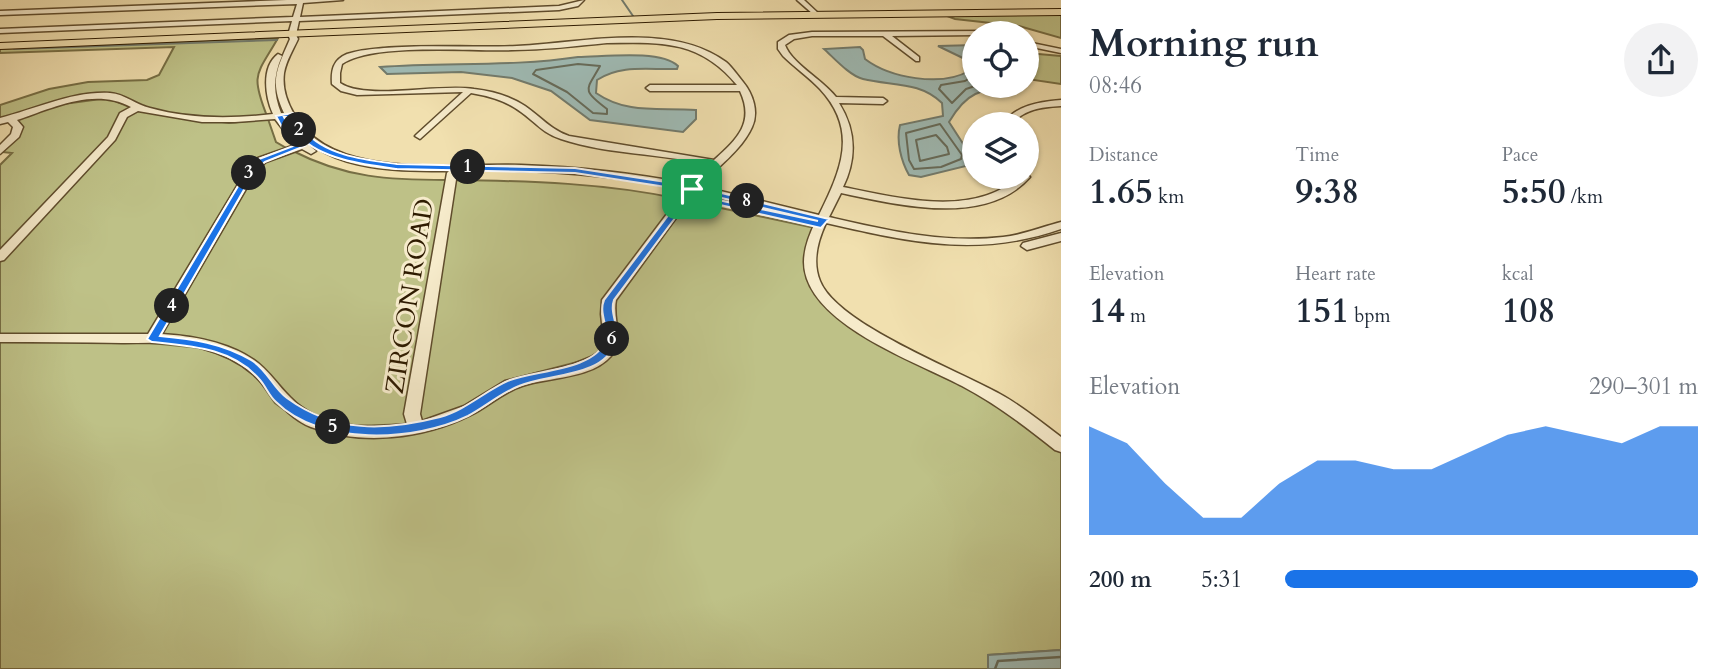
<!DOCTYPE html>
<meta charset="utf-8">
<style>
body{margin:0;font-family:Cardo,serif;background:#f2f2f3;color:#1f2937;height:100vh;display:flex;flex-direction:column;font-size:26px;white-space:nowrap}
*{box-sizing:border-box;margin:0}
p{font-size:23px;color:#747a83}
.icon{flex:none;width:38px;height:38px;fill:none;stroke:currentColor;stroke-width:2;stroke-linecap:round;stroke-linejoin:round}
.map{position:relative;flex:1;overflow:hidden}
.panel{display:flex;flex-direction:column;background:#fff;width:665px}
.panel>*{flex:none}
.tools{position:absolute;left:962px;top:21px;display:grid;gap:14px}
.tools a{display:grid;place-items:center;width:77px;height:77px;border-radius:50%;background:#fff;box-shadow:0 2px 5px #0004;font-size:35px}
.pin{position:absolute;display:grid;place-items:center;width:60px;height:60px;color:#fff;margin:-30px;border-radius:14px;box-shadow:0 4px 10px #0006}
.km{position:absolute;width:35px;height:35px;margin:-18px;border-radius:50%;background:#222;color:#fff;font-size:19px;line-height:35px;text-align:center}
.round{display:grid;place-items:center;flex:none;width:74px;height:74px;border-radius:37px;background:#f2f2f3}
.overview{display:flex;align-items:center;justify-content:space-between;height:119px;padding:0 28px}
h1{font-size:38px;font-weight:600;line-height:52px}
.metrics{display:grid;grid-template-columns:repeat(3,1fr);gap:10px;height:119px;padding:7px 28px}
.metrics div{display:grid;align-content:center}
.metrics b{font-size:35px;font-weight:600}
.metrics small{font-size:19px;font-weight:400}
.metrics p{font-size:19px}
.chart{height:196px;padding:14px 28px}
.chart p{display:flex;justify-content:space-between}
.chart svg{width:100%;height:126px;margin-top:7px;fill:#1a73e8;opacity:.7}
ul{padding:0 28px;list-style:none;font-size:23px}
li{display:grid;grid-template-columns:112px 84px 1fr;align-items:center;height:52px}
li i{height:18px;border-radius:9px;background:#1a73e8}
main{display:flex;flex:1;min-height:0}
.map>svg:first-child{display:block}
</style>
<main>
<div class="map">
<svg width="1061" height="669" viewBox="0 0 1061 669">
<rect width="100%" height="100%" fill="#f1e0af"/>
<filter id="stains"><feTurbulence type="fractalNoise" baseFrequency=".00286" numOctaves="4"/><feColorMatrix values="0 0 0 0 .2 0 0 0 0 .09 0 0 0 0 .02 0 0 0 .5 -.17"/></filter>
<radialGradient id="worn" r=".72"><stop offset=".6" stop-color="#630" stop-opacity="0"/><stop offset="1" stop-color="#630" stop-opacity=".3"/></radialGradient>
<g fill="#bec187" stroke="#766e44" stroke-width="2">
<path d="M942 14H1061V38L1019 26 955 19Z"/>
<path d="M278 38C257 75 250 73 267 116L218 119 162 112 95 95 0 120V105L49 89 88 82 147 80 159 75 174 47 0 53V49Z"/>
<path d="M1027 53 1061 56V84L1027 79Z"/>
<path d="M108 98 132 108 114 131 0 252V165L12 153 2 152 20 134 22 126 16 119 56 105Z"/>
<path d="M135 110 229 123 268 119 276 142 288 149 259 159 149 335 0 334V262L116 138 127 115Z"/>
<path d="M293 151C345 178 390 180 447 180L409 424 357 426 320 418 285 396 255 361 160 336 259 164Z"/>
<path d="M455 180C531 181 605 183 680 199L604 299C596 325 620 340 589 359L512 379 461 409 421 421 418 413Z"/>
<path d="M688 201 815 228C798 263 806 277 828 307L1001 405 1061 451V650L988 655V669H0V341L150 343 201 348 225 356 246 368 259 380 275 403 293 416 396 435 517 387 608 358 614 301Z"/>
</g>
<g fill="#9fbbb5" stroke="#727b6d" stroke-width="2">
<path d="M975 45V86L1019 87C983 90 969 88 949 122L971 156 966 166 921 177 909 175C901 161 896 141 900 125L943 116 942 103C920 81 891 86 863 79 850 76 834 58 824 49L860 47 863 50 865 59C890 78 941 87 969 71V61L938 46Z"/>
<path d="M578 57C602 57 660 49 678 66L677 69C649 70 621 64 597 80L596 93C628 115 660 107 696 110V119L683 132 590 120 551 91 512 78 461 72 387 74 380 67C446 62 512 67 578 57Z"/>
<path d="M1061 650V669H988V655Z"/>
</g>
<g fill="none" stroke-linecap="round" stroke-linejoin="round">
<g stroke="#666b5a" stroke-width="2">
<path d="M578 64 600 66C587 90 580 89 607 109V114L593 113 567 92 533 74 536 70Z"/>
<path d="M975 75 965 81 941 85 939 89 952 103 966 89 975 86"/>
<path d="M940 124 962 155 961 159 941 167 914 169 909 160 906 133Z"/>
<path d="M936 135 947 147 949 154 920 161 916 140Z"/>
</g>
<path stroke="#666b5a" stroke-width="2.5" d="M995 669 998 661 1061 657"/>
<g stroke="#727b6d" stroke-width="2">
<path d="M622 0 633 16"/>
<path d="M14 49 277 40"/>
</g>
<defs>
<g id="minor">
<path d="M287 0H343L303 3 300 17 559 6 584 0 578 6 559 10 299 21 296 35 298 39C293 50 286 61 284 73 282 88 287 102 294 114 332 183 455 162 521 165 578 167 634 173 690 184L709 165C660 153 609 155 561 139 544 134 535 122 521 112 507 101 489 96 471 93L420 139 415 136 417 134 463 92 357 95 341 91 332 84C331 70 333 60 347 54 359 50 372 49 384 48 428 44 473 48 517 46 580 43 671 21 726 62 732 67 738 76 743 82 753 94 759 112 752 127 741 151 717 167 700 186L819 215C841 170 859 131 820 89 809 77 795 68 783 56L778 49V42L789 35 812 32 987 31 988 33H975V35L892 36 919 57V61H916L883 36H812L794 39 785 45C792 64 822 79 836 97L883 98 887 101 883 104 839 103C856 130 857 158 843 187 899 198 972 218 1019 177H1027V174L1030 177C986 227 898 205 841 193L829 217C886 230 944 244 1003 237 1023 235 1041 227 1061 222V229C978 258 909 242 826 223 818 240 812 262 820 281 837 324 957 370 1000 394 1022 406 1041 422 1061 437V452L1055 450C1025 426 996 404 962 386 917 362 804 323 804 262 804 248 810 233 816 221L695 192 616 300C612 319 625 339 611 356 591 379 549 377 522 386 503 392 488 407 471 415 423 439 362 446 311 427 284 416 273 393 253 374 238 361 220 353 201 348 175 341 149 343 122 343 81 342 41 342 0 342V334H148L249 166 258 158 295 145 275 119 235 122H202L138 111 127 117 115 140 4 260 0 261V250L108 137 120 113 131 107C94 87 53 108 17 120L23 127 19 137 0 154V145L11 134 13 127 8 122 0 124V118C36 109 72 91 110 93 125 94 136 105 150 108 189 119 232 119 273 114 265 96 261 67 278 54L282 56C273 76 273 93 281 113H284C269 81 277 69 290 39L288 35 292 21 0 33V29L293 17 297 4 0 15V11ZM607 43C661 42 700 40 737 85H650L646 88 650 91H740C755 123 737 139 714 160L569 136C551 130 541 117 525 106 510 96 492 91 474 89 438 83 367 101 340 83V73L342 64C373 42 475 52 514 50 545 50 576 46 607 43ZM284 118H287C320 172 392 171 449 171L447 173 404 414 407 424C367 429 321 429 291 398 278 386 269 370 254 360 228 342 193 336 162 334L257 170 266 162 302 149 311 154 316 151 293 132ZM454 170C532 169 609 174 685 190L602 300 601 314 604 342 599 352 591 357 571 365 505 381 464 406 422 421 420 414 457 173Z"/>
<path d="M797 0H804L818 13 813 14Z"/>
<path d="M1027 42 1061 49V53L1027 46Z"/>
<path d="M1061 100V106C1042 107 1024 109 1012 124H1002C1017 105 1038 102 1061 100Z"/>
<path d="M1061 233V241L1027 250 1021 246 1023 243Z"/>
</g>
<path id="major" d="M1061 9V15L717 19 0 49V43L717 13Z"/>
</defs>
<use href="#minor" stroke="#5f4c2c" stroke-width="3"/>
<use href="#major" stroke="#2e1b00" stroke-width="2"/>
<use href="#minor" fill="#f6ebcb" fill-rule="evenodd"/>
<use href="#major" fill="#f1e0af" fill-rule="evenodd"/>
</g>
<path fill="#1a73e8" stroke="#fff" stroke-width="2" fill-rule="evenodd" d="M293 113C297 119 300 126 305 131 325 156 368 160 397 164L575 168 692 186 829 219 821 228 690 198 614 300C609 314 621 329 616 342 603 378 550 373 519 386 501 393 485 407 468 416 415 442 320 446 276 402 269 396 266 387 260 380 233 348 191 346 152 342L147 339 250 166 259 159 296 145 287 137 276 116ZM284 117H288C292 123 295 130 299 136 322 160 366 165 397 169L575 173 692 191 818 221 685 193 604 300C598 314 610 328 605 341 595 370 536 370 510 380 486 390 466 410 440 417 385 431 335 433 287 398 273 388 267 369 251 360 222 343 193 339 160 336L256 169 265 162 305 146 294 136Z"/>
<g text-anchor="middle" stroke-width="6" stroke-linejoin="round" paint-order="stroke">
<g font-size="26" fill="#2e1b00" stroke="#f6ebcb">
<text transform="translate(409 296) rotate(-81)" y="9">ZIRCON ROAD</text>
</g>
</g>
<rect width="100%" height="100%" filter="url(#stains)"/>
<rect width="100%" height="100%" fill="url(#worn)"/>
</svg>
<div class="tools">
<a><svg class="icon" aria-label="locate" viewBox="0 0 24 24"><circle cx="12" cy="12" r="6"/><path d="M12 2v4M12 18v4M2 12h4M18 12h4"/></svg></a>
<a><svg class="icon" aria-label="layers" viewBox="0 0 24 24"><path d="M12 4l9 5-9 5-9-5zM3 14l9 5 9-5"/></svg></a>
</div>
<div class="pin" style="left:692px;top:189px;background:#1e9e55"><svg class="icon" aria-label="arrive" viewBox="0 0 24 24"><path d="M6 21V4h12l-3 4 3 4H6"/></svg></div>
<b class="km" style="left:468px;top:167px">1</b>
<b class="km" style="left:299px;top:130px">2</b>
<b class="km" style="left:249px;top:173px">3</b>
<b class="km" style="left:172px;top:306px">4</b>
<b class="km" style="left:333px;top:427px">5</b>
<b class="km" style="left:612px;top:339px">6</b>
<b class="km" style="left:747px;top:201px">8</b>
</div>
<section class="panel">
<div class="overview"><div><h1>Morning run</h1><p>08:46</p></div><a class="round"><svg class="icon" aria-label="share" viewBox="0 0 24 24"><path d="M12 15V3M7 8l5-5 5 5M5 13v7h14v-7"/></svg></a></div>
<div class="metrics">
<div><p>Distance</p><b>1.65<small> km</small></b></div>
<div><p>Time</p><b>9:38</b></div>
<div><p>Pace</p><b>5:50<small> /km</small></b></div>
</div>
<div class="metrics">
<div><p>Elevation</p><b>14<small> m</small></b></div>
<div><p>Heart rate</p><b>151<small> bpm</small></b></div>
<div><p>kcal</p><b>108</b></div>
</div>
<div class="chart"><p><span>Elevation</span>290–301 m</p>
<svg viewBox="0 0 160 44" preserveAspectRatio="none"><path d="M0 44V6L10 12L20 26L30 38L40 38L50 26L60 18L70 18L80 21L90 21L100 15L110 9L120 6L130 9L140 12L150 6L160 6V44z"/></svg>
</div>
<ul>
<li><b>200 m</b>5:31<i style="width:100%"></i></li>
</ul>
</section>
</main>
